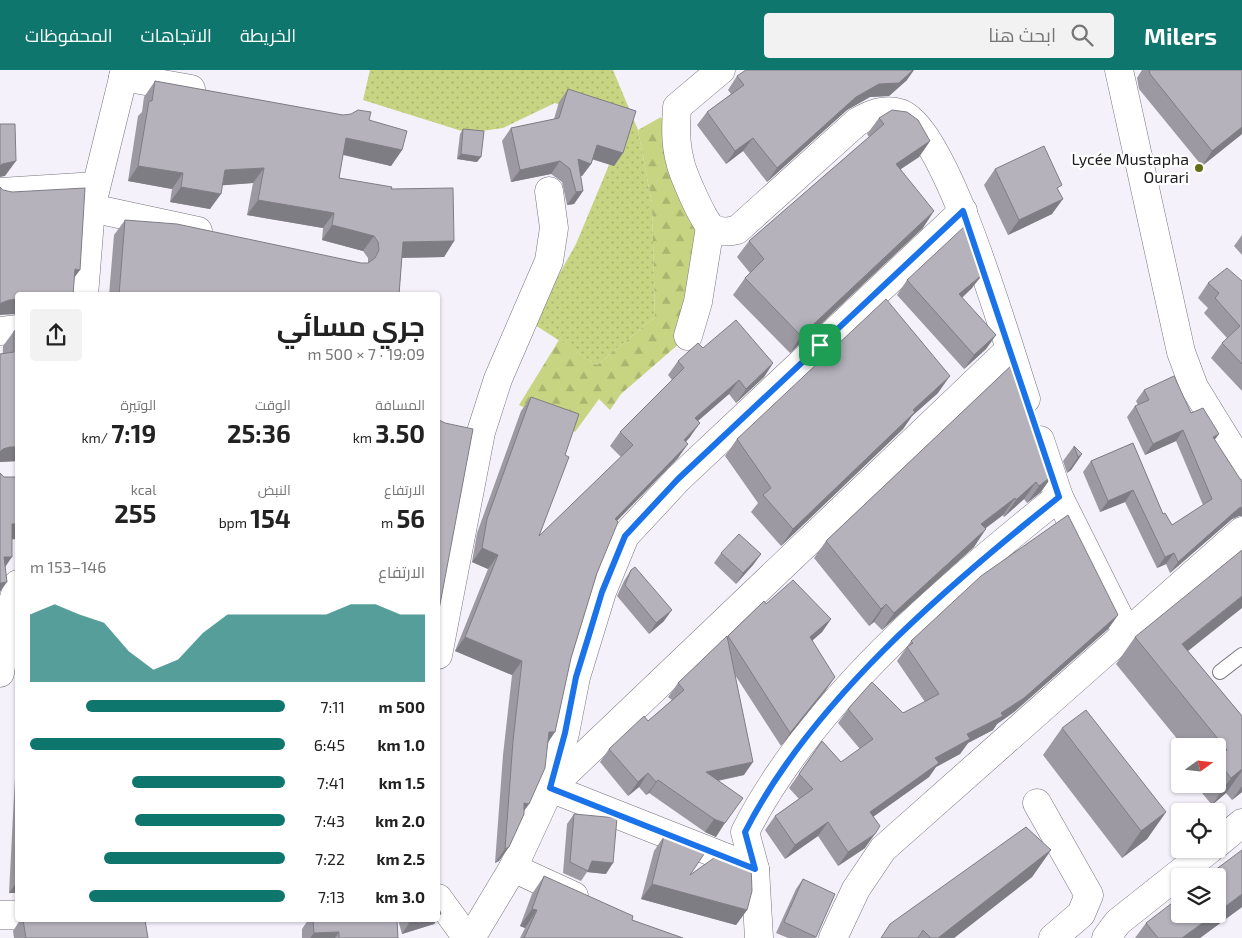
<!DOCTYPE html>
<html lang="ar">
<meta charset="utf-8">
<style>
body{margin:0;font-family:"Exo 2",Cairo,sans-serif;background:#f2f2f2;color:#222;direction:rtl;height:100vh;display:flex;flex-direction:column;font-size:19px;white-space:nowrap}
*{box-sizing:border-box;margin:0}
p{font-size:16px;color:#767676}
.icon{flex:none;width:28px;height:28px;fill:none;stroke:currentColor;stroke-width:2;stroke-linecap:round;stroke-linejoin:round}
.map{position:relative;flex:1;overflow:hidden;direction:ltr}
.sheet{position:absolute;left:15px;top:222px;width:425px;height:630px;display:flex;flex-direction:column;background:#fff;border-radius:5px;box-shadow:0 1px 4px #0004;direction:rtl}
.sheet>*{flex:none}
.needle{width:32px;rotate:75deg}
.buttons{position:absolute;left:1171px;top:668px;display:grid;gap:10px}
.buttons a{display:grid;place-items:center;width:55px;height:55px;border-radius:5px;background:#fff;box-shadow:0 1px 4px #0004;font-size:25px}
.pin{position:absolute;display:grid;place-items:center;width:42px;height:42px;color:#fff;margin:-21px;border-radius:10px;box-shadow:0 2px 8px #0006}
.round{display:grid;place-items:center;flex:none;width:52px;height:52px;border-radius:5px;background:#f2f2f2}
.overview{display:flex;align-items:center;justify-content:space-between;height:85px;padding:0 15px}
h1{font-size:28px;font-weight:700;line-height:38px}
.metrics{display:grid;grid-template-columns:repeat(3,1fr);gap:8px;height:85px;padding:5px 15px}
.metrics div{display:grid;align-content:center}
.metrics b{font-size:25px;font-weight:700}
.metrics small{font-size:14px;font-weight:400}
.metrics p{font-size:14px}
.chart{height:140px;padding:10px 15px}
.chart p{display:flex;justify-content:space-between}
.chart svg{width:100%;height:90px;margin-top:5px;fill:#0f766e;opacity:.7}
ul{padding:0 15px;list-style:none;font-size:16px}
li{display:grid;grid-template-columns:80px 60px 1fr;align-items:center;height:38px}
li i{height:12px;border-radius:6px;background:#0f766e}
header{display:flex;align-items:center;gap:30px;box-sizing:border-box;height:70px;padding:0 25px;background:#0f766e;color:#fff}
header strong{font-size:24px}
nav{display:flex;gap:28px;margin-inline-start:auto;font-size:18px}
.search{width:350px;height:45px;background:#f2f2f2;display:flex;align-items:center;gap:12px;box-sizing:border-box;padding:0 18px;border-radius:5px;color:#767676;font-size:19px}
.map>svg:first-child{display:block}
</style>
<header>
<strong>Milers</strong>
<div class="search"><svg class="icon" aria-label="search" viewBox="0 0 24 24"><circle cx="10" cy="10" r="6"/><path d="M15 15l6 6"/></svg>ابحث هنا</div>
<nav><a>الخريطة</a><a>الاتجاهات</a><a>المحفوظات</a></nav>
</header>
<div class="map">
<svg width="1242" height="868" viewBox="0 0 1242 868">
<defs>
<pattern id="grass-dots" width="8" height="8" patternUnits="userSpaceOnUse" patternTransform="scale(1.25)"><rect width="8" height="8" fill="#c7d481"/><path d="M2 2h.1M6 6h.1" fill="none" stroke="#aab56f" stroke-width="1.8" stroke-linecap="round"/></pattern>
<pattern id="forest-firs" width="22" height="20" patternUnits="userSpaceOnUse" patternTransform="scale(1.25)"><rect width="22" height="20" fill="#c7d481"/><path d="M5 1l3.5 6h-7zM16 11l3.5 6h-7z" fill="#aab56f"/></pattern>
</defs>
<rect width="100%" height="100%" fill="#f4f1fb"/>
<path fill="url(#grass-dots)" d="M370 0H613L638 60 652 134 655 247 597 295 532 253 576 174 624 59 555 33 503 58 468 63 363 30Z"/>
<path fill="url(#forest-firs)" d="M661 47 699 138 688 266 621 324 610 340 599 329 575 362 519 335 559 270 597 295 655 247 652 134 638 60Z"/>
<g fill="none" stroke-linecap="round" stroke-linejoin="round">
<defs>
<path id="lane" d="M1220 602 1242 585"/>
<g id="street">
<path d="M721 0 677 37C676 55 675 73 680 91 682 102 703 151 711 157 719 163 728 162 737 160L857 52C871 44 884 38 900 43 948 60 1008 277 1026 329"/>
<path d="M123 7 191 19"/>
<path d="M0 122 96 116"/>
<path d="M91 138 198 161"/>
<path d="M84 225 91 138 125 0"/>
<path d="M0 261 18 259"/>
<path d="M688 266 698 232 710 157"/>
<path d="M1040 370 1059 427 1127 563"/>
<path d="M438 585 481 362 498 309 549 191 554 158 549 121"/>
<path d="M0 603 8 549 18 514"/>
<path d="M1037 733 1089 825 1081 844 1053 868"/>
<path d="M513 798 550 718 565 663 576 607 602 522 625 466 678 409 963 141"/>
<path d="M755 799 550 718 1009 280"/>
<path d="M438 828 467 868"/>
<path d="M0 845H18"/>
<path d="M471 868 513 798 574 826"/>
<path d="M759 868 755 799 745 762C810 633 947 516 1059 427"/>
<path d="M833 868 856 819 883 779 1242 461"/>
</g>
<g id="secondary">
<path d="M1119 0 1181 282 1194 317 1242 395"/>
<path d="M1218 773 1242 753"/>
<path d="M1106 868 1118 852 1210 779"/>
</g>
</defs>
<use href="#lane" stroke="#77757e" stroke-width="16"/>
<use href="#street" stroke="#77757e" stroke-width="29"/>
<use href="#secondary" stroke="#77757e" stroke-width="29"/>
<use href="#lane" stroke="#fff" stroke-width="14"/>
<use href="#street" stroke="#fff" stroke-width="28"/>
<use href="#secondary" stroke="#fff" stroke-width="28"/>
</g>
<g fill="#9c99a2">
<path d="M1142 0H1242V64L1202 96 1139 19 1137 8Z"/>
<path d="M737 6 907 10 889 26 870 27 847 40 767 112 743 81 726 94 697 55 707 42 731 24 728 20Z"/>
<path d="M155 11 369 50 402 80 391 96 343 85 339 108 391 119 454 171 444 187 402 188 399 225H109L114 165 125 150 361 193H368V188L363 181 322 170 323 158 247 145 253 113 222 115 210 139 170 132 172 119 128 111 138 46 142 42 144 27Z"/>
<path d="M568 19 623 83 614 96 593 89 591 94 582 106H580L583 121 574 134 567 135 562 112 551 104 511 112 502 71 511 58 554 49 559 32Z"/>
<path d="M879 48 930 71 919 87 901 99 923 158 790 283 733 225 745 208 750 203 737 187 749 171 869 67 867 64Z"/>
<path d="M463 59 477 92 457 89 460 64Z"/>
<path d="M995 99 1059 121 1052 144 1008 165 984 115Z"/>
<path d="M1242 165V185L1234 176Z"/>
<path d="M907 210 972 218 962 228 996 265 986 279 964 299 897 225Z"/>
<path d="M1242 211V321L1211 288 1222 273 1227 268 1204 243 1208 238 1198 228 1208 213Z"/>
<path d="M18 260V391L0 392 3 276 14 261Z"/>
<path d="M703 278 773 293 764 307 736 333 729 324 698 351 690 367 686 372 678 388 617 451 597 503 571 588 548 673 529 734 524 740 509 777 499 791 495 793 503 685 512 605 455 581 488 499 472 492 477 463 521 341 531 327 565 385 539 466 621 387 610 376 620 362 672 310 668 305 678 291Z"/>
<path d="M1015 292 1041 422 1027 433 1024 429 1004 447 1003 445 985 458 974 477 882 560 874 552 869 556 814 488 826 471Z"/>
<path d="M1144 320 1191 343 1215 370 1239 446 1232 449 1170 503 1166 494 1157 498 1125 432 1100 442 1083 402 1091 391 1133 373 1163 444 1172 455 1203 435 1176 371 1145 385 1127 347 1135 336 1138 335 1136 331Z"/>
<path d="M938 323 912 346 903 359 781 476 751 442 758 433 725 386 737 369Z"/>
<path d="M1074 376 1082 384 1071 400 1067 403 1063 391Z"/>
<path d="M721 483 761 484 753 495 736 514 714 493Z"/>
<path d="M631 500 664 551 649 564 617 526 624 511Z"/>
<path d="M764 531 766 534 831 549 822 562 812 571 826 620 781 676 735 605 744 705 718 711 716 767 705 762 649 723 646 725 639 717 628 726 600 692 609 679 648 651 672 630 668 627 678 613Z"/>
<path d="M1118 545 1108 559 1014 642 997 654 993 660 968 673 960 684 936 697 929 707 873 747 865 778 838 796 818 766 785 789 765 760 775 746 799 729 789 718 822 671 841 692 860 679 838 653 848 639 903 643 925 632 897 591 911 571Z"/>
<path d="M1135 567 1188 581 1242 646V722L1232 730 1226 723 1212 735 1197 717 1199 714H1218V676H1183L1116 594Z"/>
<path d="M18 649V823H9Z"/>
<path d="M1062 658 1166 742 1147 769 1122 788 1043 685Z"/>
<path d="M574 744 606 804 587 802 581 811 563 803 567 754Z"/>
<path d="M664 766 690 805 747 840 736 855 641 829 654 781Z"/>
<path d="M1051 780 1032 807 954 868H881Z"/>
<path d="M544 806 632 850 683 868H520L525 858 520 856 532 824Z"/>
<path d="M803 809 816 867 815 868H788L776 863 796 819Z"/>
<path d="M1242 837 1200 868H1135L1146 853Z"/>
<path d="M20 850H145L148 868H14L13 861Z"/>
<path d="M308 850H397L398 868H302V859Z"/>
<path d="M398 850H437L434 854 402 864Z"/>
</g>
<g fill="#7f7d84">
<path d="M913 0H914L907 10 889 26 870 27 847 40 767 112 777 98 856 27 879 14Z"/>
<path d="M1242 57V64L1202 96 1212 81Z"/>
<path d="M346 68 402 80 391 96 336 83Z"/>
<path d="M753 68 743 81 726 94 735 81Z"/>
<path d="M930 71 919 87 884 110 896 94Z"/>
<path d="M597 75 623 83 614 96 588 88Z"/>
<path d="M461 84 481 87 477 92 457 89Z"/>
<path d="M578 89 591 94 582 106 571 102Z"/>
<path d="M16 91 5 106 0 107V96L2 94Z"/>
<path d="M560 91 551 104 511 112 520 100Z"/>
<path d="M138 96 183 103 172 119 128 111Z"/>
<path d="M264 98 253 113 214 116 225 100Z"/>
<path d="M181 117 221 124 210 139 170 132Z"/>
<path d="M583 121 574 134 567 135 576 122Z"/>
<path d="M1063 129 1052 144 1008 165 1019 150Z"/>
<path d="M258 130 334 143 323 158 247 145Z"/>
<path d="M934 141 923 158 790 283 801 266Z"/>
<path d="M332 155 374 166 363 181 322 170Z"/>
<path d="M454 171 444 187 392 188 403 172Z"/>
<path d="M75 199 80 200 69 215Z"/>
<path d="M983 204 972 218 949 239 959 224Z"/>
<path d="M18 229V244L0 245V235L1 233 9 230Z"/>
<path d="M996 265 986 279 964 299 974 285Z"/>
<path d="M773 293 764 307 736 333 746 319Z"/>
<path d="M950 306 938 323 912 346 903 359 781 476 793 459 913 340Z"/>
<path d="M739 310 729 324 685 362 695 348Z"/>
<path d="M700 353 690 367 674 384 684 370Z"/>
<path d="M1183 360 1176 371 1145 385 1153 374Z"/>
<path d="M1219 364 1211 375 1213 367Z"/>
<path d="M688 374 678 388 605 463 615 449Z"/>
<path d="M10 377H18V391L0 392V382L3 379Z"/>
<path d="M1082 384 1071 400 1067 403 1078 387Z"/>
<path d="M1053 405 1041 422 1027 433 1039 416Z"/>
<path d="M1036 412 1024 429 1004 447 1016 430Z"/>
<path d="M1133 420 1125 432 1100 442 1108 431Z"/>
<path d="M1015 428 1003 445 969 471 981 454Z"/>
<path d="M1242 437V446H1239L1232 449 1170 503 1178 492 1239 438Z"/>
<path d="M12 454H18V469L1 470Z"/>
<path d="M986 459 974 477 882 560 894 543Z"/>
<path d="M482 478 498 485 488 499 472 492Z"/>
<path d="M1174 483 1166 494 1157 498 1165 487Z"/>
<path d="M761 484 753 495 736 514 743 503Z"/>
<path d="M4 487H12L1 503Z"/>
<path d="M7 512 0 522V513Z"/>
<path d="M1242 526V538L1163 601 1182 574Z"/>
<path d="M886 534 874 552 869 556 881 539Z"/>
<path d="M672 540 664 551 649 564 656 553Z"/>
<path d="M1118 545 1108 559 1014 642 997 654 993 660 968 673 960 684 936 697 929 707 860 756 870 742 935 688 967 664 1001 643Z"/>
<path d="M831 549 822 562 801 580 810 567Z"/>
<path d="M465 567 522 591 512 605 455 581Z"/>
<path d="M835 607 826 620 781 676 790 663Z"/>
<path d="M549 662H555L545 677Z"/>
<path d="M753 692 744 705 696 715 706 702Z"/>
<path d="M1242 699V701L1226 723 1212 735 1231 708Z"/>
<path d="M648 703 639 717 628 726 638 712Z"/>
<path d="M658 710 649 723 646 725 656 712Z"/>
<path d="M1242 716V722L1232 730Z"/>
<path d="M524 733 529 734 519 748Z"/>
<path d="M1166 742 1147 769 1122 788 1141 761Z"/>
<path d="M714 749 725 753 716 767 705 762Z"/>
<path d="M828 752 818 766 785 789 795 775Z"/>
<path d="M875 764 865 778 838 796 848 782Z"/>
<path d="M509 777 499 791 495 793 505 779Z"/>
<path d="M1051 780 1032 807 954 868H938Z"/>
<path d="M592 791 613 793 606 804 587 802Z"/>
<path d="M18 811V823H9Z"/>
<path d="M652 814 747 840 736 855 641 829Z"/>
<path d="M1242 824V837L1200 868H1182L1215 844H1218V842Z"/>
<path d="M532 839 537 840 525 858 520 856Z"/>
<path d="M420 850H437L434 854 402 864 409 853Z"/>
<path d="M339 862 335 868H310L314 863Z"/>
</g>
<g fill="#b5b2bc" stroke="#7f7d84">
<path d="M746 0H913L899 13 879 14 856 27 777 98 753 68 735 81 707 42 744 15 737 6Z"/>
<path d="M1149 0H1242V57L1212 81 1150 4Z"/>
<path d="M155 11 343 45 351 44 358 40 371 42 369 50 407 61 402 80 346 68 339 108 392 117 391 119 453 118 454 171 403 172 399 225H119L125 150 177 154 361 193H368L375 188 379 180 378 172 374 166 332 155 334 143 258 130 264 98 225 100 221 124 181 117 183 103 138 96 149 31H152Z"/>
<path d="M568 19 636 41 623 83 597 75 591 94 578 89 583 121 576 122 570 99 560 91 520 100 511 58 559 48Z"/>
<path d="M892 40 907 42 918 50 930 71 896 94 934 141 801 266 745 208 764 189 749 171 884 54 879 48Z"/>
<path d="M0 54H15L16 91 2 94 0 96Z"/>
<path d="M463 59 484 61 481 87 461 84Z"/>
<path d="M1044 76 1062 115 1057 118 1063 129 1019 150 995 99Z"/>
<path d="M0 117 3 120 12 122 85 118 80 200 75 199 73 225H18V229L9 230 1 233 0 235Z"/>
<path d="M966 155 983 204 959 224 996 265 974 285 907 210Z"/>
<path d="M1227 198 1242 211V294L1222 273 1240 256 1215 228 1219 223 1208 213Z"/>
<path d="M886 229 950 306 913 340 915 342 793 459 763 425 771 418 737 369Z"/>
<path d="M736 250 773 293 746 319 739 310 695 348 700 353 684 370 688 374 615 449 618 452 597 503 571 588 555 662H549L545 698 529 734 524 733V744L509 777 505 779 513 671 522 591 465 567 498 485 482 478 487 449 531 327 579 344 565 385 569 387 539 466 633 375 620 362 684 298 678 291 698 273 703 278Z"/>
<path d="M18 260V377H10L3 379 0 382V284L14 282V261Z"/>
<path d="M1015 292 1053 405 1039 416 1036 412 1016 430 1015 428 981 454 986 459 894 543 886 534 881 539 826 471Z"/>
<path d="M1174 306 1191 343 1203 338 1219 364 1213 367 1242 412V437L1239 438 1178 492 1174 483 1165 487 1133 420 1108 431 1091 391 1133 373 1163 444 1165 443 1172 455 1212 429 1183 360 1153 374 1135 336 1149 330 1144 320Z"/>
<path d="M438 348 439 350 445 353 473 359 438 545Z"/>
<path d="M1074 376 1082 384 1078 387Z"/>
<path d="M0 403 4 407H18V454H12V487H4L7 512 0 513Z"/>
<path d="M1068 445 1118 545 1024 628 1001 643 1003 646 967 664 970 669 935 688 939 693 870 742 880 756 875 764 848 782 828 752 795 775 775 746 813 719 799 704 822 671 841 692 873 669 848 639 872 612 903 643 939 624 907 577 913 573 911 571 981 506Z"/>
<path d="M739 464 761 484 743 503 721 483Z"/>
<path d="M1242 480V526L1182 574 1242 646V699L1231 708 1218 692V688L1227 680 1135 567Z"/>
<path d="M635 497 672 540 656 553 625 515 631 500Z"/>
<path d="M793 510 831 549 810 567 835 607 790 663 728 566 764 531 766 534Z"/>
<path d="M727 566 753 692 706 702 743 728 725 753 714 749 658 710 656 712 648 703 638 712 609 679 644 646 648 651 684 620 678 613Z"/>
<path d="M1086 640 1166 742 1141 761 1062 658Z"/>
<path d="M574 744 617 748 613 793 592 791 588 801 570 792Z"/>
<path d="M1026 757 1051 780 938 868H931L923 860 918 868H881L890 854Z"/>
<path d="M664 766 708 778 690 805 721 783 751 795 752 821 747 840 652 814Z"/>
<path d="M1242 780V824L1218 842V806H1207Z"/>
<path d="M544 806 633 846 632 850 683 868H524L537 840 532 839Z"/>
<path d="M803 809 835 824 816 867 784 852Z"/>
<path d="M1180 827V844H1215L1182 868H1158L1146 853Z"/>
<path d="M438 836 441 844 438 845Z"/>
<path d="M23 850H145L148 868H26Z"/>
<path d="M313 850H397L398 868H339V862L314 863Z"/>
<path d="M408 850H420L409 853Z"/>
</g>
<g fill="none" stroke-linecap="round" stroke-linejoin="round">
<defs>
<path id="route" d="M963 141 1059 427C947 516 810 633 745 762L755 799 550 718 565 663 576 607 589 565 602 522 625 466 678 409Z"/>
</defs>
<use href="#route" stroke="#fff" stroke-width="10"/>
<use href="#route" stroke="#1a73e8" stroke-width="6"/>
</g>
<circle fill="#646d15" stroke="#fff" stroke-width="2" cx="1199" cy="98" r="5"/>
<g text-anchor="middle" stroke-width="4.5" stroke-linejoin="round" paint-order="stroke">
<g font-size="16" fill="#1d1c20" stroke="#fff" text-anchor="end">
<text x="1189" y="95">Lycée Mustapha<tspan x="1189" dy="18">Ourari</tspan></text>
</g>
</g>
</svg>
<div class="buttons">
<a><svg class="needle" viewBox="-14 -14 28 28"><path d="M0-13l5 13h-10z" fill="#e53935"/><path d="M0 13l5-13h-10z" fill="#767676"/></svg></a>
<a><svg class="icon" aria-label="locate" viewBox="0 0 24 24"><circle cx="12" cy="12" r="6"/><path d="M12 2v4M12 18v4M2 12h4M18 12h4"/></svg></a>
<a><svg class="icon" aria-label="layers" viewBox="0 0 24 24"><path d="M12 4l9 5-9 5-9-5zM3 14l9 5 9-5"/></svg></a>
</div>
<div class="pin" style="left:820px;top:275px;background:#1e9e55"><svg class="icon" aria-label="arrive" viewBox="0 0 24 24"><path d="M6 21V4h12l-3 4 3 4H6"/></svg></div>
<section class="sheet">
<div class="overview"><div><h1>جري مسائي</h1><p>19:09 · 7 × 500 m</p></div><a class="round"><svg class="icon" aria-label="share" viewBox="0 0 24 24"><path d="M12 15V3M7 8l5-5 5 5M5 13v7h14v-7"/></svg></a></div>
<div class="metrics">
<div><p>المسافة</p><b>3.50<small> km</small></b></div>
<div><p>الوقت</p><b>25:36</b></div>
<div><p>الوتيرة</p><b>7:19<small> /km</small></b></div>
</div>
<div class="metrics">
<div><p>الارتفاع</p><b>56<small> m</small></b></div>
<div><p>النبض</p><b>154<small> bpm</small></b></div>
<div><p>kcal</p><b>255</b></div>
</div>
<div class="chart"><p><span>الارتفاع</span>146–153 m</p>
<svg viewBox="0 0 160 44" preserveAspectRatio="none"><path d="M0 44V11L10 6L20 11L30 15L40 29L50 38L60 33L70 20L80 11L90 11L100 11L110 11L120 11L130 6L140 6L150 11L160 11V44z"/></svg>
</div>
<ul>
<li><b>500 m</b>7:11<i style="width:78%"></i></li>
<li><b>1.0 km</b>6:45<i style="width:100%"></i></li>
<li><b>1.5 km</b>7:41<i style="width:60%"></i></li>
<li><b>2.0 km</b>7:43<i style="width:59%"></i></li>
<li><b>2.5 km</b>7:22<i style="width:71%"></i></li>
<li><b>3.0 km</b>7:13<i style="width:77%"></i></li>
</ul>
</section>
</div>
